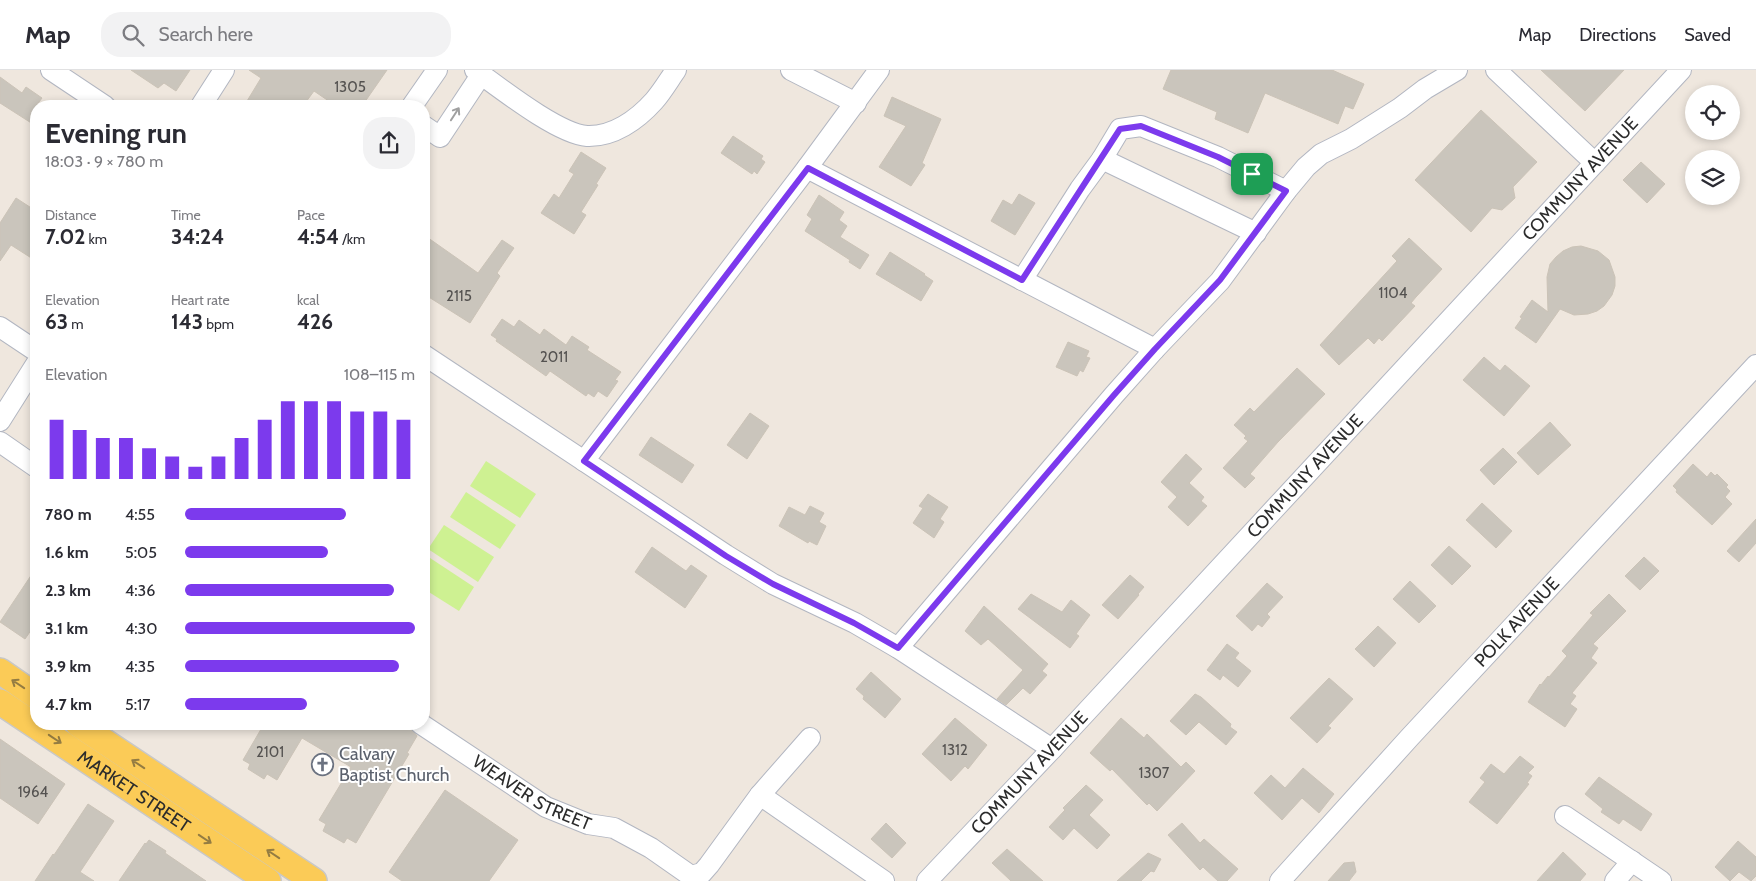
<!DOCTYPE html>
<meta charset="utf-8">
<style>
body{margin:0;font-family:Cabin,sans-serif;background:#f2f2f3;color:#2b2b33;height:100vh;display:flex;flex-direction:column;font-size:19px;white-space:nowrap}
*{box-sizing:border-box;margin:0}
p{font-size:16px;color:#7c7c81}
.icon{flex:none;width:28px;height:28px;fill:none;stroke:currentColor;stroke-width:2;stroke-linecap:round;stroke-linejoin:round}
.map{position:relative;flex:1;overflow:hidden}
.panel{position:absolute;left:30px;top:30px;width:400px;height:630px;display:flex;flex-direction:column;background:#fff;border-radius:20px;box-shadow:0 2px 8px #0003}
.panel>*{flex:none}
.controls{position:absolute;left:1685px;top:15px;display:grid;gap:10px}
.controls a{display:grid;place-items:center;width:55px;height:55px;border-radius:50%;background:#fff;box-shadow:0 2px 8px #0003;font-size:25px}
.pin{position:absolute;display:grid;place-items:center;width:42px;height:42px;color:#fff;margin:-21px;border-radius:10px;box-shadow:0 2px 8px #0006}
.round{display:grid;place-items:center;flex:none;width:52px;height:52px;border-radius:20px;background:#f2f2f3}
.head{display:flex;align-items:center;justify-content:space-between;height:85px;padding:0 15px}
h1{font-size:28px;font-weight:700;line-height:38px}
.figures{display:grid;grid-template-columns:repeat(3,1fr);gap:8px;height:85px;padding:5px 15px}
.figures div{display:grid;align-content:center}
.figures b{font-size:21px;font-weight:700}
.figures small{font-size:14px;font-weight:400}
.figures p{font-size:14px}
.chart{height:140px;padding:10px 15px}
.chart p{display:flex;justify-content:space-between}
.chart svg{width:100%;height:90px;margin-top:5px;stroke:#7c3aed;stroke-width:6}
ul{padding:0 15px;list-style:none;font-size:16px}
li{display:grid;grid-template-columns:80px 60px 1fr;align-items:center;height:38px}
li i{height:12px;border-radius:6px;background:#7c3aed}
header{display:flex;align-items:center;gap:30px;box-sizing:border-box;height:70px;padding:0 25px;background:#fff;border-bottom:1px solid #e1e1e2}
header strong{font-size:24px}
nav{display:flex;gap:28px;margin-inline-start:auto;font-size:18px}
.search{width:350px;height:45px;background:#f2f2f3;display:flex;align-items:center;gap:12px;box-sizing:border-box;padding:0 18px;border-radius:20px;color:#7c7c81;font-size:19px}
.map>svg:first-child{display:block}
</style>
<header>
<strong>Map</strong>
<div class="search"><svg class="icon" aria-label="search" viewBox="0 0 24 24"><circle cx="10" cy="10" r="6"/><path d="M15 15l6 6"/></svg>Search here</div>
<nav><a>Map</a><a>Directions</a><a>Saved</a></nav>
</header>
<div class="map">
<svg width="1756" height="811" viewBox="0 0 1756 811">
<rect width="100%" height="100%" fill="#efe7de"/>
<g fill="#cef192">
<path d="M486 391 536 424 520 448 470 416Z"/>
<path d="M466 422 516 455 500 479 450 447Z"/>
<path d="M444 455 494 487 478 512 428 479Z"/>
<path d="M424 484 474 517 459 541 424 519Z"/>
</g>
<g fill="#cac5bc" stroke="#cbc3b7">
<path d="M131 0H190L176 21 164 13 158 18Z"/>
<path d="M249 0H387L362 36H336L314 21 303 36H244L261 8Z"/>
<path d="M1171 0H1332L1364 14 1353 39 1345 36 1338 54 1265 23 1248 63 1215 49 1217 42 1163 19Z"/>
<path d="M1541 0H1624L1585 41Z"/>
<path d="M0 7 22 23 26 17 42 28 36 36V56L0 33Z"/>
<path d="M892 27 941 49 922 93 925 95 911 116 879 97 906 56 884 46Z"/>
<path d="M1481 40 1537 92 1513 117 1515 128 1502 140 1492 138 1471 162 1415 110Z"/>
<path d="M733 66 763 86 761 89 765 92 757 104 754 101 752 104 721 83Z"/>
<path d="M581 82 606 98 596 114 598 115 581 142 586 145 574 164 541 143 554 124 559 128 574 104 569 101Z"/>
<path d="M1641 92 1665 114 1647 133 1623 110Z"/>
<path d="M1019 124 1035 133 1015 165 991 151 1003 130 1012 135Z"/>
<path d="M819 125 844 142 839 150 847 156 840 167 869 185 860 199 849 192 850 190 805 161 812 149 807 145Z"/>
<path d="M16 128 36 141V191L11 175 0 191V153Z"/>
<path d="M424 165 478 203 502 170 514 178 497 203 500 206 470 253 424 224Z"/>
<path d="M1409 168 1442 199 1416 227 1411 233 1415 236 1382 271 1379 268 1374 274 1368 268 1339 295 1320 275 1397 191 1392 186Z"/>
<path d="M1581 176 1598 181 1609 190 1615 207V216L1612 225 1604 236 1597 241 1588 244 1574 245 1560 239 1536 273 1515 258 1522 248 1520 247 1532 230 1548 242 1547 207 1550 194 1556 187 1563 181 1572 177Z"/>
<path d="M890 182 925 204 924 205 933 211 921 231 876 204Z"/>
<path d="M502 249 514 257 519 250 540 265 544 259 566 275 572 266 589 277 587 280 621 302 615 310 618 311 607 327 598 321 594 327 588 323 586 326 550 301 546 306 496 271 497 269 491 265Z"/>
<path d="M1068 272 1089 281 1086 287 1090 288 1083 302 1080 300 1077 306 1056 297Z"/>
<path d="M1484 287 1500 301 1505 295 1530 316 1504 346 1463 310Z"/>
<path d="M1297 298 1325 324 1278 372 1250 404 1255 408 1245 418 1223 398 1248 371 1244 368 1246 366 1234 355 1250 338 1254 342Z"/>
<path d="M750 343 769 356 747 389 727 375Z"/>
<path d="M1550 352 1571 375 1538 405 1517 383Z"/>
<path d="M651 367 694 395 682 413 639 385Z"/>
<path d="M1503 378 1517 392 1494 415 1480 400Z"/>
<path d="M1186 384 1202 399 1189 413 1204 427 1201 431 1207 436 1188 456 1168 437 1177 427 1161 412Z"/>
<path d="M1693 394 1707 407 1711 402 1715 406 1717 404 1728 415 1726 417 1730 421 1725 427 1732 434 1712 455 1676 422 1677 420 1673 416Z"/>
<path d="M928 424 948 437 940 449 944 452 934 468 913 453 923 438 919 436Z"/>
<path d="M1482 433 1512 461 1496 478 1466 450Z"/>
<path d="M810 436 824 443 819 452 826 456 817 475 809 471 808 473 779 456 789 437 805 445Z"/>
<path d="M1756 449V473L1739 492 1727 481Z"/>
<path d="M1449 476 1471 496 1452 515 1431 495Z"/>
<path d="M652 477 686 501 691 495 707 506 685 538 635 502Z"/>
<path d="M1644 487 1659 501 1640 520 1625 506Z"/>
<path d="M36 498V553L25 569 0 552Z"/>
<path d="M1130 505 1144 517 1138 524 1139 525 1118 549 1102 535Z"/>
<path d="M1410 511 1436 536 1419 553 1393 529Z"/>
<path d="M1267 513 1283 527 1267 544 1270 547 1262 557 1258 554 1252 561 1236 546Z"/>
<path d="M1031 524 1062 542 1071 530 1090 545 1076 564 1079 566 1070 578 1018 539Z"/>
<path d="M1609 524 1626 541 1593 574 1598 578 1591 588 1597 593 1572 623 1576 626 1570 634 1577 639 1565 657 1528 632 1540 614 1541 615 1548 606 1549 607 1567 586 1562 581 1593 545 1590 543Z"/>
<path d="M984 536 1048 594 1042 601 1047 605 1030 624 1023 618 1006 635 997 629 1023 600 988 569 981 575 965 561Z"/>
<path d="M1378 556 1396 573 1374 597 1355 579Z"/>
<path d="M1227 574 1239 583 1235 588 1251 601 1238 617 1223 605 1220 610 1207 600Z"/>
<path d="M871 602 901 629 885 648 863 629 864 626 856 619Z"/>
<path d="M1329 608 1353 629 1328 656 1331 658 1317 673 1290 648Z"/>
<path d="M1195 624 1201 627 1231 654 1230 657 1237 662 1226 675 1199 652 1186 665 1170 651Z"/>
<path d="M955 648 987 675 968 699 965 696 951 711 922 684Z"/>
<path d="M1121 648 1144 668 1147 664 1181 697 1186 692 1195 701 1157 741 1149 733 1147 735 1112 699 1110 701 1090 683Z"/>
<path d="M264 654H404L410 657 417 666 407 683 409 684 356 773 347 768 344 773 323 761 326 754 319 750 351 697 302 668 277 710 267 704 264 709 248 699 250 694 243 690Z"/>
<path d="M0 669 65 714 38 754 0 728Z"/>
<path d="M1520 686 1534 697 1528 703 1532 706 1527 713 1529 714 1497 754 1469 732 1485 712 1480 708 1491 694 1504 704Z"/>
<path d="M1303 698 1334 724 1319 743 1302 728 1282 750 1254 723 1271 705 1285 718Z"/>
<path d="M1599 707 1652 744 1641 761 1623 749 1619 754 1601 742 1603 739 1585 724Z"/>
<path d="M1086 715 1103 730 1089 745 1110 765 1097 779 1074 758 1063 770 1049 757 1065 740 1063 738Z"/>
<path d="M445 720 518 770 489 811H402L389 802Z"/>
<path d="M88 734 114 751 80 802 94 811H35L53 784 54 785Z"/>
<path d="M886 753 906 773 892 788 871 769Z"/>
<path d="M1182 753 1200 773 1204 769 1238 799 1227 811H1218L1203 797 1200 800 1168 765Z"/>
<path d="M149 770 166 781 165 783 206 811H119L145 773 146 774Z"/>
<path d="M1738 771 1756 787V806L1751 811 1739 802 1730 811 1715 797Z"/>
<path d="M1007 779 1043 811H1011L992 793Z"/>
<path d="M1563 782 1586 804 1580 811H1537Z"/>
<path d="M1148 783 1161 789 1154 802 1151 801 1141 811H1117Z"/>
<path d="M1354 792 1356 802 1349 811H1328L1344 793Z"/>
</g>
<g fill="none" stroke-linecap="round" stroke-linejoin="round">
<defs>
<g id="minor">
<path d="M51 0 105 36"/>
<path d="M475 0C500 18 558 64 587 66 613 67 637 50 654 31 662 22 669 10 676 0"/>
<path d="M791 0 856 33"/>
<path d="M1496 0 1595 93"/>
<path d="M201 36 224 0"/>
<path d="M412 36 437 0"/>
<path d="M424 56 440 67 481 5"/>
<path d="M1102 89 1120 59 1141 56 1218 87 1286 121"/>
<path d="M807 98 1155 279"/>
<path d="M1022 210 1080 119 1102 89 1256 163"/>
<path d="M0 257 36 281"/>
<path d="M424 285 726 485 773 514 855 553 898 578 1052 679"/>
<path d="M0 351 36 294"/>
<path d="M0 372 36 397"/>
<path d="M584 391 807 98 879 0"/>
<path d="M898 578 1114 325 1155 279 1220 211 1286 121 1306 97 1321 84 1351 69 1400 38 1425 19 1457 0"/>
<path id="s1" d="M421 654 546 737 588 754 614 758 651 778 691 806 702 803 709 795 760 725 810 668"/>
<path d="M760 725 884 811"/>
<path d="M1565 746 1661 811"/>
<path id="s2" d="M927 811 1052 679 1681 0"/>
<path id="s3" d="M1280 811 1410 667 1756 295"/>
<path d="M1615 811 1632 791"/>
</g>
<g id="major">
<path d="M0 601 36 626"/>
<path id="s4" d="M0 632 268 811"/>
<path d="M78 654 314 811"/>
</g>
</defs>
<use href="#minor" stroke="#b2b6c1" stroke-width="22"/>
<use href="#major" stroke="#c8c8c8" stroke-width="28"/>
<use href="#minor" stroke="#fff" stroke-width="20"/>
<use href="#major" stroke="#fbcb57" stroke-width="25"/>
</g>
<defs><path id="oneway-shaft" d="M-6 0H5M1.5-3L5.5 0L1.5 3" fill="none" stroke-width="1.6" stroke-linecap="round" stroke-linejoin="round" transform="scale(1.25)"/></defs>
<use stroke="#a0a0a0" href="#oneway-shaft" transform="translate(455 44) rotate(-57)"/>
<g stroke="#947c42">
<use href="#oneway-shaft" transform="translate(18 614) rotate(-146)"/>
<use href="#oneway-shaft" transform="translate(55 669) rotate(34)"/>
<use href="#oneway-shaft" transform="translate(138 694) rotate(-146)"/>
<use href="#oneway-shaft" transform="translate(205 769) rotate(34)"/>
<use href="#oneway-shaft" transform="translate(273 784) rotate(-146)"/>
</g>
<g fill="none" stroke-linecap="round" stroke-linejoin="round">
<defs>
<path id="route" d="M1141 56 1218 87 1286 121 1220 210 1155 279 1114 325 898 578 854 553 773 514 726 486 584 391 808 98 1022 210 1120 59Z"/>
</defs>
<use href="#route" stroke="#fff" stroke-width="10"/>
<use href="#route" stroke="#7c3aed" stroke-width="6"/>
</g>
<defs>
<symbol id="church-ring" viewBox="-11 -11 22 22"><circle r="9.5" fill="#fff" stroke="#6b7280" stroke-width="1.5"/><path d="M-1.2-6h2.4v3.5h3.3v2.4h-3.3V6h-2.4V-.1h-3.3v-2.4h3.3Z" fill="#6b7280"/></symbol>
</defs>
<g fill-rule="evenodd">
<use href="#church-ring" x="310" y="682" width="25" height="25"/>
</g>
<g text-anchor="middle" stroke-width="4" stroke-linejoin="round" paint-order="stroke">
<g font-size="15" fill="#545250">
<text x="350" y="22">1305</text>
<text x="1393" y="228">1104</text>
<text x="459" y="231">2115</text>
<text x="554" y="292">2011</text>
<text x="955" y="685">1312</text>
<text x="270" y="687">2101</text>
<text x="1154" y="708">1307</text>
<text x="33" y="727">1964</text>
</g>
<g font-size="18" fill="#2c2c2c" stroke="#fff">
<text dy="6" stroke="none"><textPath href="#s2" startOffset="959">COMMUNY AVENUE</textPath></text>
<text dy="6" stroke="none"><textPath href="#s2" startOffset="554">COMMUNY AVENUE</textPath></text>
<text dy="6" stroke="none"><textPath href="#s3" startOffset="351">POLK AVENUE</textPath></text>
<text dy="6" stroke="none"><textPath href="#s2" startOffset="149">COMMUNY AVENUE</textPath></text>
<text dy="6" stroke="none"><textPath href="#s1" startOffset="131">WEAVER STREET</textPath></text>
<text dy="6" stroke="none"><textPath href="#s4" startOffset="161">MARKET STREET</textPath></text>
</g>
<g font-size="18" fill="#5b616d" stroke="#fff" text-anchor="start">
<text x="339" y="690">Calvary<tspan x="339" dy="21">Baptist Church</tspan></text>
</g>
</g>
</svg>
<div class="controls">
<a><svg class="icon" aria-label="locate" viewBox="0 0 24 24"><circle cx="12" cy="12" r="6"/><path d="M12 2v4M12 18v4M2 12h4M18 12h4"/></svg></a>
<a><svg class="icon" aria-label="layers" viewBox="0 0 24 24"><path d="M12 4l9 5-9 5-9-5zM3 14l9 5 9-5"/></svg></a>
</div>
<div class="pin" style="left:1252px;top:104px;background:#1e9e55"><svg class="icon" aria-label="arrive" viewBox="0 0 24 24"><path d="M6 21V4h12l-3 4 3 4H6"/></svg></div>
<section class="panel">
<div class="head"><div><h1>Evening run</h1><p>18:03 · 9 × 780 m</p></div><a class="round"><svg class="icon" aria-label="share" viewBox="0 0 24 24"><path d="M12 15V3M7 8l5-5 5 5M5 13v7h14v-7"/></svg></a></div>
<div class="figures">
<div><p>Distance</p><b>7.02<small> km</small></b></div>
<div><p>Time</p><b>34:24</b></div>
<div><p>Pace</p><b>4:54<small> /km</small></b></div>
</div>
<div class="figures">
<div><p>Elevation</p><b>63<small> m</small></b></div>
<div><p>Heart rate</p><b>143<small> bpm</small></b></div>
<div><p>kcal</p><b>426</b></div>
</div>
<div class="chart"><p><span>Elevation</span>108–115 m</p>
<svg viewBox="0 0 160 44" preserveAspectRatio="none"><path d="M5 44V15M15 44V20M25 44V24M35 44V24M45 44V29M55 44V33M65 44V38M75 44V33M85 44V24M95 44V15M105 44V6M115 44V6M125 44V6M135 44V11M145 44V11M155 44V15"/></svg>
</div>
<ul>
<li><b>780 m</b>4:55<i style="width:70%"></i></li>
<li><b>1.6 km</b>5:05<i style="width:62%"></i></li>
<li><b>2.3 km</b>4:36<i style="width:91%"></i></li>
<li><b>3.1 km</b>4:30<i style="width:100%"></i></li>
<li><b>3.9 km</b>4:35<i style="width:93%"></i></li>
<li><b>4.7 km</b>5:17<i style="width:53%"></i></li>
</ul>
</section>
</div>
